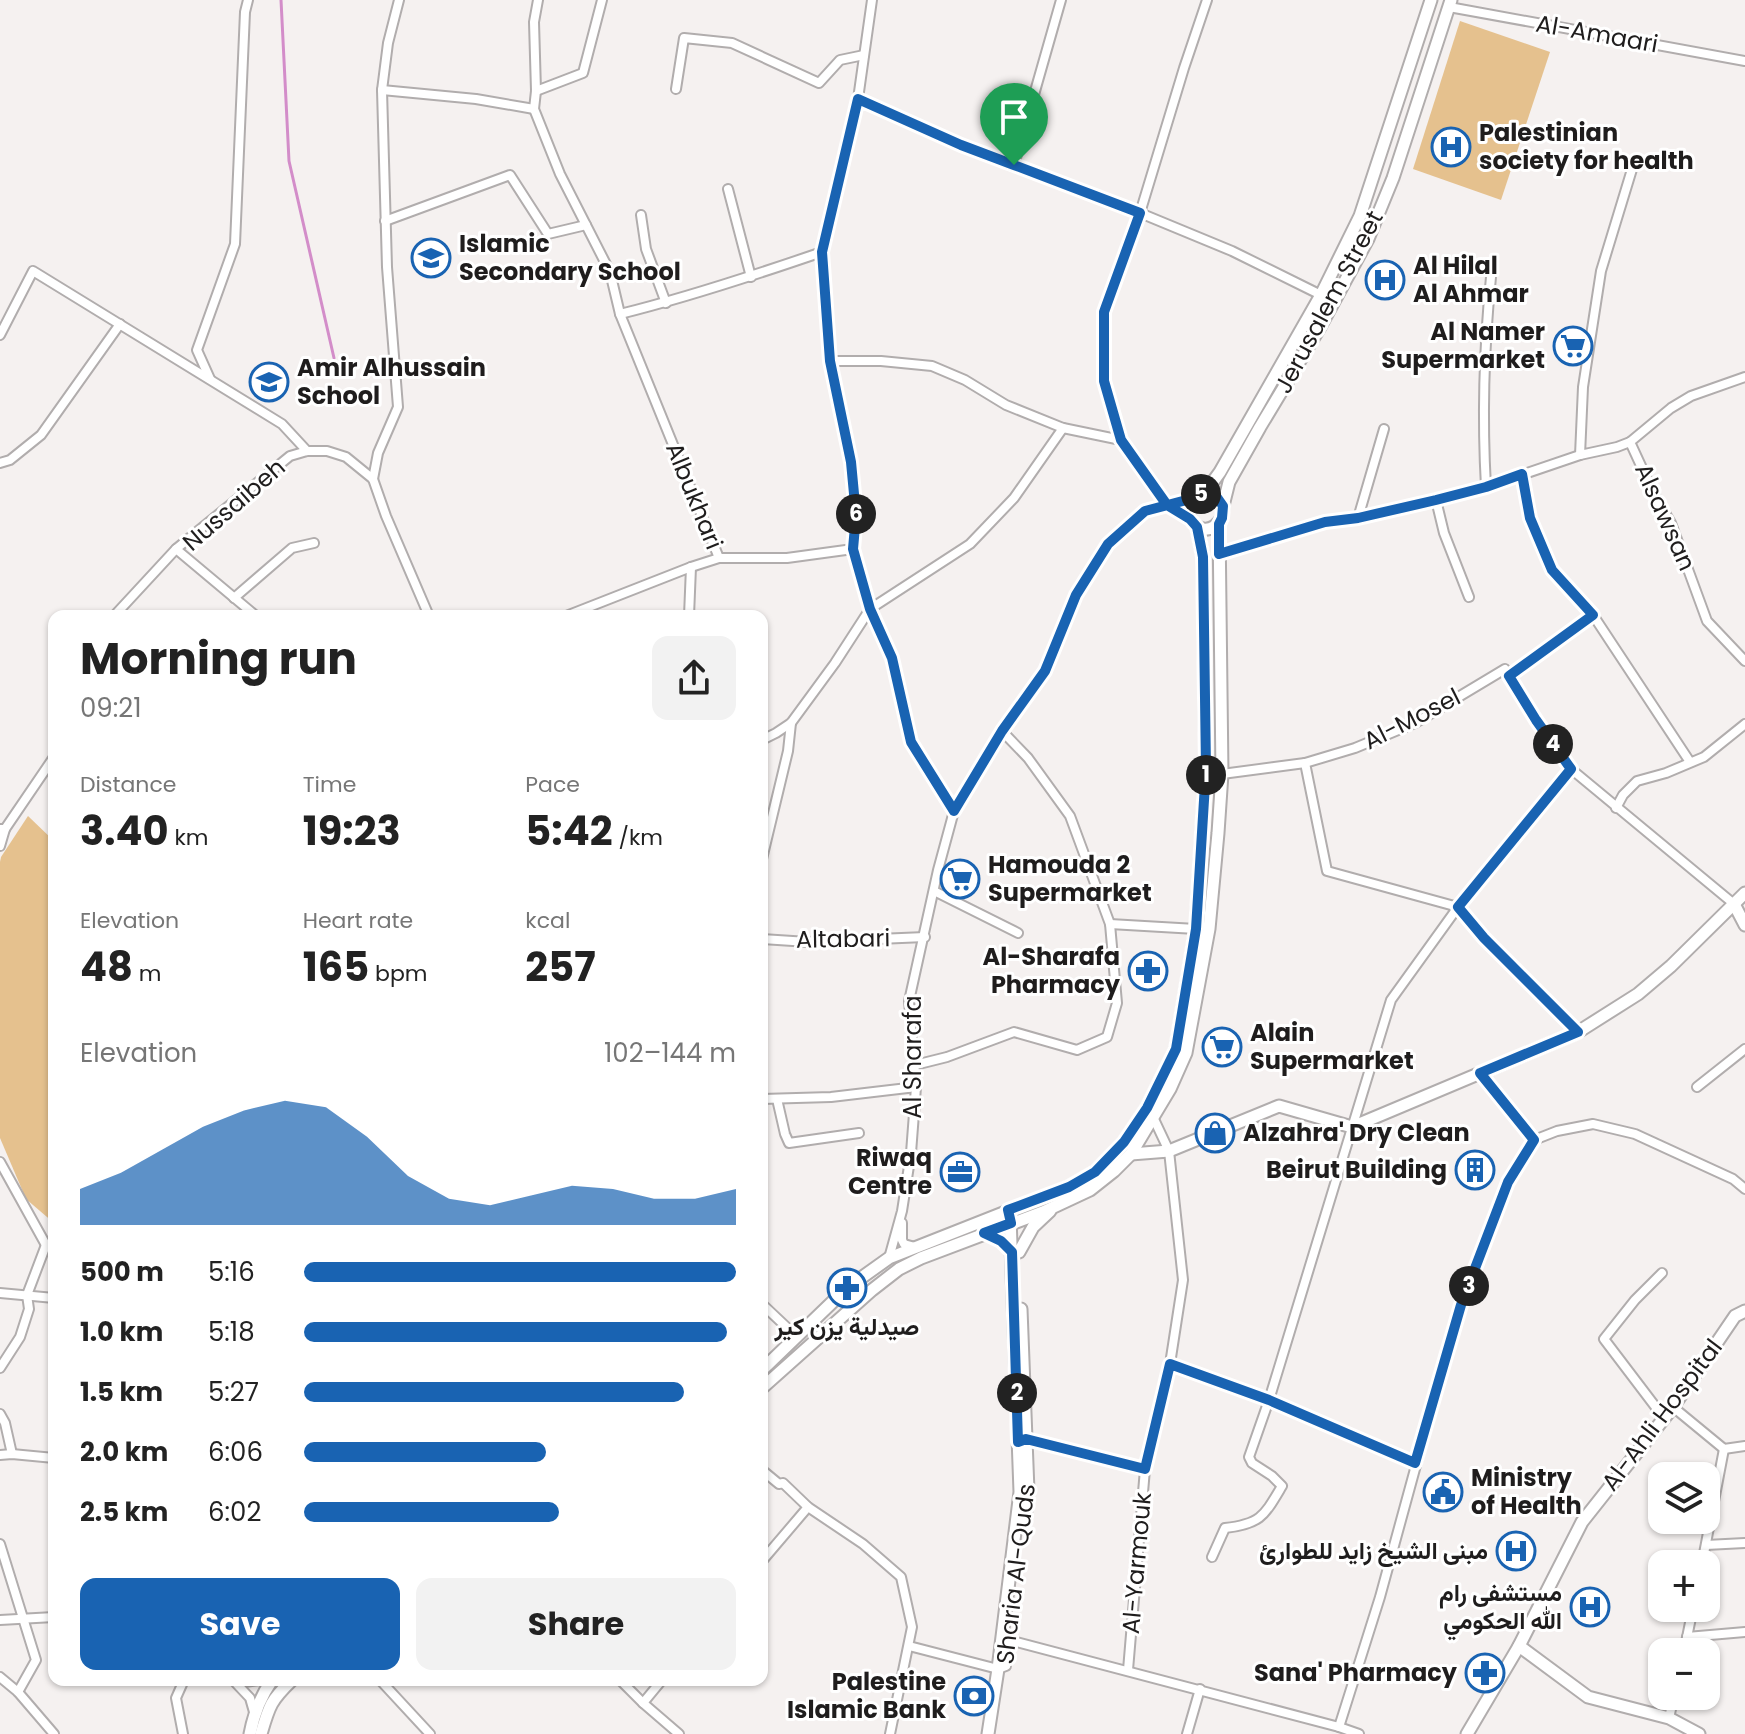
<!DOCTYPE html>
<meta charset="utf-8">
<style>
body{margin:0;font-family:Poppins,Vazirmatn,sans-serif;background:#f2f2f2;color:#222;height:100vh;display:flex;flex-direction:column;font-size:30px;white-space:nowrap}
*{box-sizing:border-box;margin:0}
p{font-size:26px;color:#767676}
.icon{flex:none;width:44px;height:44px;fill:none;stroke:currentColor;stroke-width:2;stroke-linecap:round;stroke-linejoin:round}
.map{position:relative;flex:1;overflow:hidden}
.sheet{position:absolute;left:48px;top:610px;width:720px;height:1076px;display:flex;flex-direction:column;background:#fff;border-radius:16px;box-shadow:0 2px 6px #0004}
.sheet>*{flex:none}
.buttons{position:absolute;left:1648px;top:1462px;display:grid;gap:16px}
.buttons a{display:grid;place-items:center;width:72px;height:72px;border-radius:16px;background:#fff;box-shadow:0 2px 6px #0004;font-size:40px}
.pin{position:absolute;display:grid;place-items:center;width:68px;height:68px;color:#fff;margin:-82px -34px;border-radius:50% 50% 50% 0;rotate:-45deg;box-shadow:0 0 8px #0007}
.pin .icon{rotate:45deg}
.km{position:absolute;width:40px;height:40px;margin:-20px;border-radius:50%;background:#222;color:#fff;font-size:22px;line-height:40px;text-align:center}
.round{display:grid;place-items:center;flex:none;width:84px;height:84px;border-radius:16px;background:#f2f2f2}
.overview{display:flex;align-items:center;justify-content:space-between;height:136px;padding:0 32px}
h1{font-size:44px;font-weight:700;line-height:60px}
.stats{display:grid;grid-template-columns:repeat(3,1fr);gap:12px;height:136px;padding:8px 32px}
.stats div{display:grid;align-content:center}
.stats b{font-size:40px;font-weight:700}
.stats small{font-size:22px;font-weight:400}
.stats p{font-size:22px}
.chart{height:224px;padding:16px 32px}
.chart p{display:flex;justify-content:space-between}
.chart svg{width:100%;height:144px;margin-top:8px;fill:#1963b2;opacity:.7}
.primary-button{display:flex;gap:16px;margin-top:auto;padding:16px 32px}
.primary-button a{flex:1;height:92px;border-radius:16px;background:#1963b2;color:#fff;font-size:32px;font-weight:700;line-height:92px;text-align:center}
.primary-button a+a{background:#f2f2f2;color:#222}
ul{padding:0 32px;list-style:none;font-size:26px}
li{display:grid;grid-template-columns:128px 96px 1fr;align-items:center;height:60px}
li i{height:20px;border-radius:10px;background:#1963b2}
.map>svg:first-child{display:block}
</style>
<div class="map">
<svg width="1745" height="1734" viewBox="0 0 1745 1734">
<rect width="100%" height="100%" fill="#f5f1f0"/>
<g fill="#e5c18e">
<path d="M1460 21 1550 52 1501 200 1413 169Z"/>
<path d="M28 816 54 841V1223L26 1199 0 1138V862L1 857Z"/>
</g>
<g fill="none" stroke-linecap="round" stroke-linejoin="round">
<path stroke="#d38dc9" stroke-width="3" d="M281 0 289 161 334 358"/>
<defs>
<g id="street">
<path d="M538 0 534 22 536 91 534 109 560 174 610 272 620 314C689 297 755 275 822 252"/>
<path d="M872 0 858 99 822 252 830 361H881L932 366 965 380 1006 405 1063 428 1121 440"/>
<path d="M1449 7 1745 61"/>
<path d="M676 89 684 38 732 43 819 83 840 60 864 55"/>
<path d="M382 90 476 99 534 109"/>
<path d="M536 91 583 73 602 0"/>
<path d="M858 99 961 145 1140 213 1232 251 1321 295"/>
<path d="M1014 165 1061 0"/>
<path d="M728 189 751 277"/>
<path d="M641 215 646 249 666 303"/>
<path d="M385 221 510 175 548 234 586 225"/>
<path d="M620 314 719 558H787L853 549 870 609 970 544 1014 498 1063 428"/>
<path d="M0 335 33 271 282 424 307 451"/>
<path d="M830 361 851 462 856 515 853 549"/>
<path d="M1745 377 1691 396 1671 408 1630 442 1654 494 1671 523 1707 621 1745 661"/>
<path d="M210 379 197 350 235 244 245 12 248 0"/>
<path d="M1630 442 1617 447 1580 455 1583 387 1601 271 1633 166"/>
<path d="M0 463 10 460 41 435 120 324"/>
<path d="M1522 474 1530 518 1552 570 1593 615"/>
<path d="M373 479 378 453 398 407 387 267 382 90 388 43 399 0"/>
<path d="M1486 487C1482 417 1484 347 1491 277"/>
<path d="M1436 500 1444 533 1469 597"/>
<path d="M1358 518 1384 429"/>
<path d="M1190 519 1167 505 1121 440 1104 381V312L1140 213 1184 68 1207 0"/>
<path d="M176 549 256 616"/>
<path d="M1219 554 1325 522 1358 518 1486 487 1580 455"/>
<path d="M234 598 292 548 314 543"/>
<path d="M870 609 892 658 911 742 954 811"/>
<path d="M114 616 176 549 290 456 307 451H327L346 457 373 479 386 516 429 616"/>
<path d="M566 616 691 567 719 558"/>
<path d="M689 616 691 567"/>
<path d="M1509 676 1593 615 1690 762"/>
<path d="M762 740 776 733 791 723 835 663 870 609"/>
<path d="M1222 774 1305 763"/>
<path d="M1616 808 1623 795 1637 781 1666 773 1704 757 1745 724"/>
<path d="M0 829H5L54 757"/>
<path d="M0 846 5 829"/>
<path d="M762 859 788 751 791 723"/>
<path d="M934 891 1018 933"/>
<path d="M1458 907 1327 871 1305 763 1355 748 1415 723 1505 669 1536 720 1571 769 1734 904"/>
<path d="M1458 907 1484 938 1578 1032"/>
<path d="M1110 924 1196 929"/>
<path d="M762 939 808 942 925 937"/>
<path d="M915 1065 947 1057 1014 1032 1077 1050 1107 1037 1117 1003 1110 924 1070 816 1028 758 1002 731"/>
<path d="M1697 1087 1745 1049"/>
<path d="M762 1099 831 1097 916 1087"/>
<path d="M777 1099 785 1134 789 1143 859 1133"/>
<path d="M1534 1140 1557 1131 1593 1124 1635 1134 1733 1179 1745 1189"/>
<path d="M0 1162 46 1245 54 1250"/>
<path d="M902 1223V1240L904 1244 915 1247"/>
<path d="M889 1258 902 1211 911 1153 916 1087 909 1001 938 870 954 811 1002 731 1045 671 1076 595 1108 544 1145 511 1193 499"/>
<path d="M1662 1273 1635 1300 1604 1339 1664 1418"/>
<path d="M0 1293 54 1298"/>
<path d="M762 1304 797 1337"/>
<path d="M1170 1364 1269 1400 1415 1463"/>
<path d="M0 1368 20 1337 29 1309 27 1295 46 1245"/>
<path d="M1673 1407 1724 1449 1745 1446"/>
<path d="M0 1414 5 1423 12 1454"/>
<path d="M1022 1440 1026 1439 1145 1469"/>
<path d="M0 1455 12 1454 54 1458"/>
<path d="M762 1470 779 1484 783 1483 808 1507 863 1544 901 1577 912 1627 890 1734"/>
<path d="M0 1544 36 1660 18 1692"/>
<path d="M1706 1545 1745 1543"/>
<path d="M1212 1557 1225 1528C1261 1524 1264 1516 1282 1486L1272 1476 1252 1463 1249 1457 1269 1400 1391 1000 1458 907 1571 769"/>
<path d="M762 1561 808 1507"/>
<path d="M1702 1564 1724 1449"/>
<path d="M0 1620 54 1617"/>
<path d="M1687 1637 1745 1632"/>
<path d="M1001 1641 1009 1640 1339 1727 1359 1734"/>
<path d="M909 1646 998 1669 1006 1666"/>
<path d="M1684 1652 1693 1608"/>
<path d="M1128 1670 1145 1469 1170 1364 1183 1280 1169 1151 1153 1117"/>
<path d="M0 1677 18 1692 54 1734"/>
<path d="M233 1680 250 1698 254 1712"/>
<path d="M234 1680 245 1682 260 1680"/>
<path d="M380 1680 430 1734"/>
<path d="M620 1680 643 1703 679 1734"/>
<path d="M643 1703 662 1680"/>
<path d="M1669 1718 1674 1696"/>
<path d="M1339 1727 1380 1597 1453 1330 1508 1182 1534 1140 1480 1073"/>
<path d="M183 1734 176 1698 184 1680"/>
<path d="M1187 1734 1200 1689"/>
</g>
<g id="secondary">
<path d="M1204 494 1220 472 1321 295 1360 216 1431 0"/>
<path d="M1223 506C1218 498 1212 492 1202 494 1170 501 1200 551 1222 518L1223 506 1229 482 1260 427 1319 329 1368 239 1393 178 1451 0"/>
<path d="M1734 904 1745 925"/>
<path d="M1131 1154 1169 1151 1279 1106 1352 1127 1578 1032 1638 994 1671 966 1745 893"/>
<path d="M1019 1252 1033 1227 1050 1211"/>
<path d="M1021 1309 1028 1491 1025 1519"/>
<path d="M762 1370 847 1288 889 1258 1069 1187 1095 1172 1124 1142 1147 1108 1176 1049 1196 929 1206 768 1203 557 1197 527"/>
<path d="M762 1388 872 1290 899 1269 921 1258 1043 1212 1090 1190 1114 1171 1131 1154 1170 1089 1186 1053 1191 1026 1209 929 1218 833 1222 774 1219 524"/>
<path d="M1519 1646 1588 1697 1669 1718 1699 1734"/>
<path d="M250 1734C254 1713 260 1697 272 1680"/>
<path d="M261 1734C269 1706 271 1700 292 1680"/>
<path d="M988 1734 998 1669 1020 1492 1010 1217"/>
<path d="M1467 1734 1519 1646 1582 1522 1673 1407 1735 1316 1745 1311"/>
</g>
</defs>
<use href="#street" stroke="#b1adad" stroke-width="12"/>
<use href="#secondary" stroke="#b1adad" stroke-width="15"/>
<use href="#street" stroke="#fff" stroke-width="8"/>
<use href="#secondary" stroke="#fff" stroke-width="11"/>
</g>
<g fill="none" stroke-linecap="round" stroke-linejoin="round">
<defs>
<path id="route" d="M1014 165 1140 213 1104 312V381L1121 440 1167 505 1190 519 1197 527 1203 557 1206 768 1196 929 1176 1049 1147 1108 1124 1142 1095 1172 1069 1187 1008 1210 1011 1223 984 1233 1001 1241 1012 1252 1018 1442 1026 1439 1145 1469 1170 1364 1269 1400 1415 1463 1461 1305 1508 1182 1534 1140 1480 1073 1578 1032 1484 938 1458 907 1571 769 1536 720 1509 676 1593 615 1552 570 1530 518 1522 474 1486 487 1436 500 1358 518 1325 522 1219 554V524L1222 518 1223 506 1216 496 1210 494H1204L1194 498 1145 511 1108 544 1076 595 1045 671 1002 731 954 811 911 742 892 658 870 609 853 549 856 515 851 462 830 361 822 252 858 99 961 145 1014 165"/>
</defs>
<use href="#route" stroke="#fff" stroke-width="16"/>
<use href="#route" stroke="#1963b2" stroke-width="10"/>
</g>
<defs>
<symbol id="hospital-ring" viewBox="-11 -11 22 22"><circle r="9.5" fill="#fff" stroke="#1963b2" stroke-width="1.5"/><path d="M-5-5h3v3.5h4V-5h3V5h-3V1.5h-4V5h-3Z" fill="#1963b2"/></symbol>
<symbol id="school-ring" viewBox="-11 -11 22 22"><circle r="9.5" fill="#fff" stroke="#1963b2" stroke-width="1.5"/><path d="M0-5L7-2L0 1L-7-2ZM-4 1L0 2.5L4 1V4Q0 6-4 4Z" fill="#1963b2"/></symbol>
<symbol id="supermarket-ring" viewBox="-11 -11 22 22"><circle r="9.5" fill="#fff" stroke="#1963b2" stroke-width="1.5"/><path d="M-6-5.5h2.5l.6 2H6L4.5 2H-2.5L-4.4-4H-6ZM-1.5 3.2a1.3 1.3 0 1 0 .1 0ZM3 3.2a1.3 1.3 0 1 0 .1 0Z" fill="#1963b2"/></symbol>
<symbol id="pharmacy-ring" viewBox="-11 -11 22 22"><circle r="9.5" fill="#fff" stroke="#1963b2" stroke-width="1.5"/><path d="M-2-6h4v4h4v4h-4v4h-4v-4h-4v-4h4Z" fill="#1963b2"/></symbol>
<symbol id="shop-ring" viewBox="-11 -11 22 22"><circle r="9.5" fill="#fff" stroke="#1963b2" stroke-width="1.5"/><path d="M-5-2.5h2.3a2.7 3.5 0 0 1 5.4 0H5L5.5 6h-11ZM-1.5-2.5h3a1.5 2.3 0 0 0-3 0Z" fill="#1963b2"/></symbol>
<symbol id="building-ring" viewBox="-11 -11 22 22"><circle r="9.5" fill="#fff" stroke="#1963b2" stroke-width="1.5"/><path d="M-4-6H4V6H1V3H-1V6H-4ZM-2.5-4.3h1.7v1.8h-1.7ZM.8-4.3h1.7v1.8H.8ZM-2.5-1h1.7V.8h-1.7ZM.8-1h1.7V.8H.8Z" fill="#1963b2"/></symbol>
<symbol id="office-ring" viewBox="-11 -11 22 22"><circle r="9.5" fill="#fff" stroke="#1963b2" stroke-width="1.5"/><path d="M-6-3h4V-5.5h4V-3h4V5H-6ZM-1-4.5V-3h2v-1.5ZM-6 0V1H6V0Z" fill="#1963b2"/></symbol>
<symbol id="civic-ring" viewBox="-11 -11 22 22"><circle r="9.5" fill="#fff" stroke="#1963b2" stroke-width="1.5"/><path d="M-.6-6.5H3V-4.5H.6V-3L4-1V1h2V6H-6V1h2V-1L-.6-3ZM-1.2 2.5V6h2.4V2.5Z" fill="#1963b2"/></symbol>
<symbol id="bank-ring" viewBox="-11 -11 22 22"><circle r="9.5" fill="#fff" stroke="#1963b2" stroke-width="1.5"/><path d="M-6-4H6V4H-6ZM0-2.3a2.3 2.3 0 1 0 0 4.6a2.3 2.3 0 1 0 0-4.6Z" fill="#1963b2"/></symbol>
</defs>
<g fill-rule="evenodd">
<use href="#hospital-ring" x="1429" y="125" width="44" height="44"/>
<use href="#school-ring" x="409" y="236" width="44" height="44"/>
<use href="#hospital-ring" x="1363" y="258" width="44" height="44"/>
<use href="#supermarket-ring" x="1551" y="324" width="44" height="44"/>
<use href="#school-ring" x="247" y="360" width="44" height="44"/>
<use href="#supermarket-ring" x="938" y="857" width="44" height="44"/>
<use href="#pharmacy-ring" x="1126" y="949" width="44" height="44"/>
<use href="#supermarket-ring" x="1200" y="1025" width="44" height="44"/>
<use href="#shop-ring" x="1193" y="1111" width="44" height="44"/>
<use href="#building-ring" x="1453" y="1148" width="44" height="44"/>
<use href="#office-ring" x="938" y="1150" width="44" height="44"/>
<use href="#pharmacy-ring" x="825" y="1266" width="44" height="44"/>
<use href="#civic-ring" x="1421" y="1470" width="44" height="44"/>
<use href="#hospital-ring" x="1494" y="1529" width="44" height="44"/>
<use href="#hospital-ring" x="1568" y="1585" width="44" height="44"/>
<use href="#pharmacy-ring" x="1463" y="1651" width="44" height="44"/>
<use href="#bank-ring" x="952" y="1674" width="44" height="44"/>
</g>
<g text-anchor="middle" stroke-width="6" stroke-linejoin="round" paint-order="stroke">
<g font-size="24" fill="#1f1d1d" stroke="#fff">
<text transform="translate(1597 34) rotate(10)" y="8">Al-Amaari</text>
<text transform="translate(1329 302) rotate(-62)" y="8">Jerusalem Street</text>
<text transform="translate(694 496) rotate(68)" y="8">Albukhari</text>
<text transform="translate(234 505) rotate(-41)" y="8">Nussaibeh</text>
<text transform="translate(1665 517) rotate(66)" y="8">Alsawsan</text>
<text transform="translate(1412 719) rotate(-27)" y="8">Al-Mosel</text>
<text transform="translate(843 939) rotate(-1)" y="8">Altabari</text>
<text transform="translate(913 1057) rotate(-90)" y="8">Al Sharafa</text>
<text transform="translate(1662 1415) rotate(-53)" y="8">Al-Ahli Hospital</text>
<text transform="translate(1137 1563) rotate(-85)" y="8">Al-Yarmouk</text>
<text transform="translate(1016 1574) rotate(-83)" y="8">Sharia Al-Quds</text>
</g>
<g font-size="24" font-weight="bold" fill="#1f1d1d" stroke="#fff" text-anchor="start">
<text x="1479" y="141">Palestinian<tspan x="1479" dy="28">society for health</tspan></text>
<text x="459" y="252">Islamic<tspan x="459" dy="28">Secondary School</tspan></text>
<text x="1413" y="274">Al Hilal<tspan x="1413" dy="28">Al Ahmar</tspan></text>
<text x="1545" y="340" text-anchor="end">Al Namer<tspan x="1545" dy="28">Supermarket</tspan></text>
<text x="297" y="376">Amir Alhussain<tspan x="297" dy="28">School</tspan></text>
<text x="988" y="873">Hamouda 2<tspan x="988" dy="28">Supermarket</tspan></text>
<text x="1120" y="965" text-anchor="end">Al-Sharafa<tspan x="1120" dy="28">Pharmacy</tspan></text>
<text x="1250" y="1041">Alain<tspan x="1250" dy="28">Supermarket</tspan></text>
<text x="1243" y="1141">Alzahra' Dry Clean</text>
<text x="932" y="1166" text-anchor="end">Riwaq<tspan x="932" dy="28">Centre</tspan></text>
<text x="1447" y="1178" text-anchor="end">Beirut Building</text>
<text x="847" y="1335" text-anchor="middle">صيدلية يزن كير</text>
<text x="1471" y="1486">Ministry<tspan x="1471" dy="28">of Health</tspan></text>
<text x="1488" y="1559" text-anchor="end">مبنى الشيخ زايد للطوارئ</text>
<text x="1562" y="1601" text-anchor="end">مستشفى رام<tspan x="1562" dy="28">الله الحكومي</tspan></text>
<text x="1457" y="1681" text-anchor="end">Sana' Pharmacy</text>
<text x="946" y="1690" text-anchor="end">Palestine<tspan x="946" dy="28">Islamic Bank</tspan></text>
</g>
</g>
</svg>
<div class="buttons">
<a><svg class="icon" aria-label="layers" viewBox="0 0 24 24"><path d="M12 4l9 5-9 5-9-5zM3 14l9 5 9-5"/></svg></a>
<a>+</a>
<a>−</a>
</div>
<div class="pin" style="left:1014px;top:165px;background:#1e9e55"><svg class="icon" aria-label="arrive" viewBox="0 0 24 24"><path d="M6 21V4h12l-3 4 3 4H6"/></svg></div>
<b class="km" style="left:1206px;top:775px">1</b>
<b class="km" style="left:1017px;top:1393px">2</b>
<b class="km" style="left:1469px;top:1286px">3</b>
<b class="km" style="left:1553px;top:744px">4</b>
<b class="km" style="left:1201px;top:494px">5</b>
<b class="km" style="left:856px;top:514px">6</b>
<section class="sheet">
<div class="overview"><div><h1>Morning run</h1><p>09:21</p></div><a class="round"><svg class="icon" aria-label="share" viewBox="0 0 24 24"><path d="M12 15V3M7 8l5-5 5 5M5 13v7h14v-7"/></svg></a></div>
<div class="stats">
<div><p>Distance</p><b>3.40<small> km</small></b></div>
<div><p>Time</p><b>19:23</b></div>
<div><p>Pace</p><b>5:42<small> /km</small></b></div>
</div>
<div class="stats">
<div><p>Elevation</p><b>48<small> m</small></b></div>
<div><p>Heart rate</p><b>165<small> bpm</small></b></div>
<div><p>kcal</p><b>257</b></div>
</div>
<div class="chart"><p><span>Elevation</span>102–144 m</p>
<svg viewBox="0 0 160 44" preserveAspectRatio="none"><path d="M0 44V33L10 28L20 21L30 14L40 9L50 6L60 8L70 17L80 29L90 36L100 38L110 35L120 32L130 33L140 36L150 36L160 33V44z"/></svg>
</div>
<ul>
<li><b>500 m</b>5:16<i style="width:100%"></i></li>
<li><b>1.0 km</b>5:18<i style="width:98%"></i></li>
<li><b>1.5 km</b>5:27<i style="width:88%"></i></li>
<li><b>2.0 km</b>6:06<i style="width:56%"></i></li>
<li><b>2.5 km</b>6:02<i style="width:59%"></i></li>
</ul>
<div class="primary-button"><a>Save</a><a>Share</a></div>
</section>
</div>
